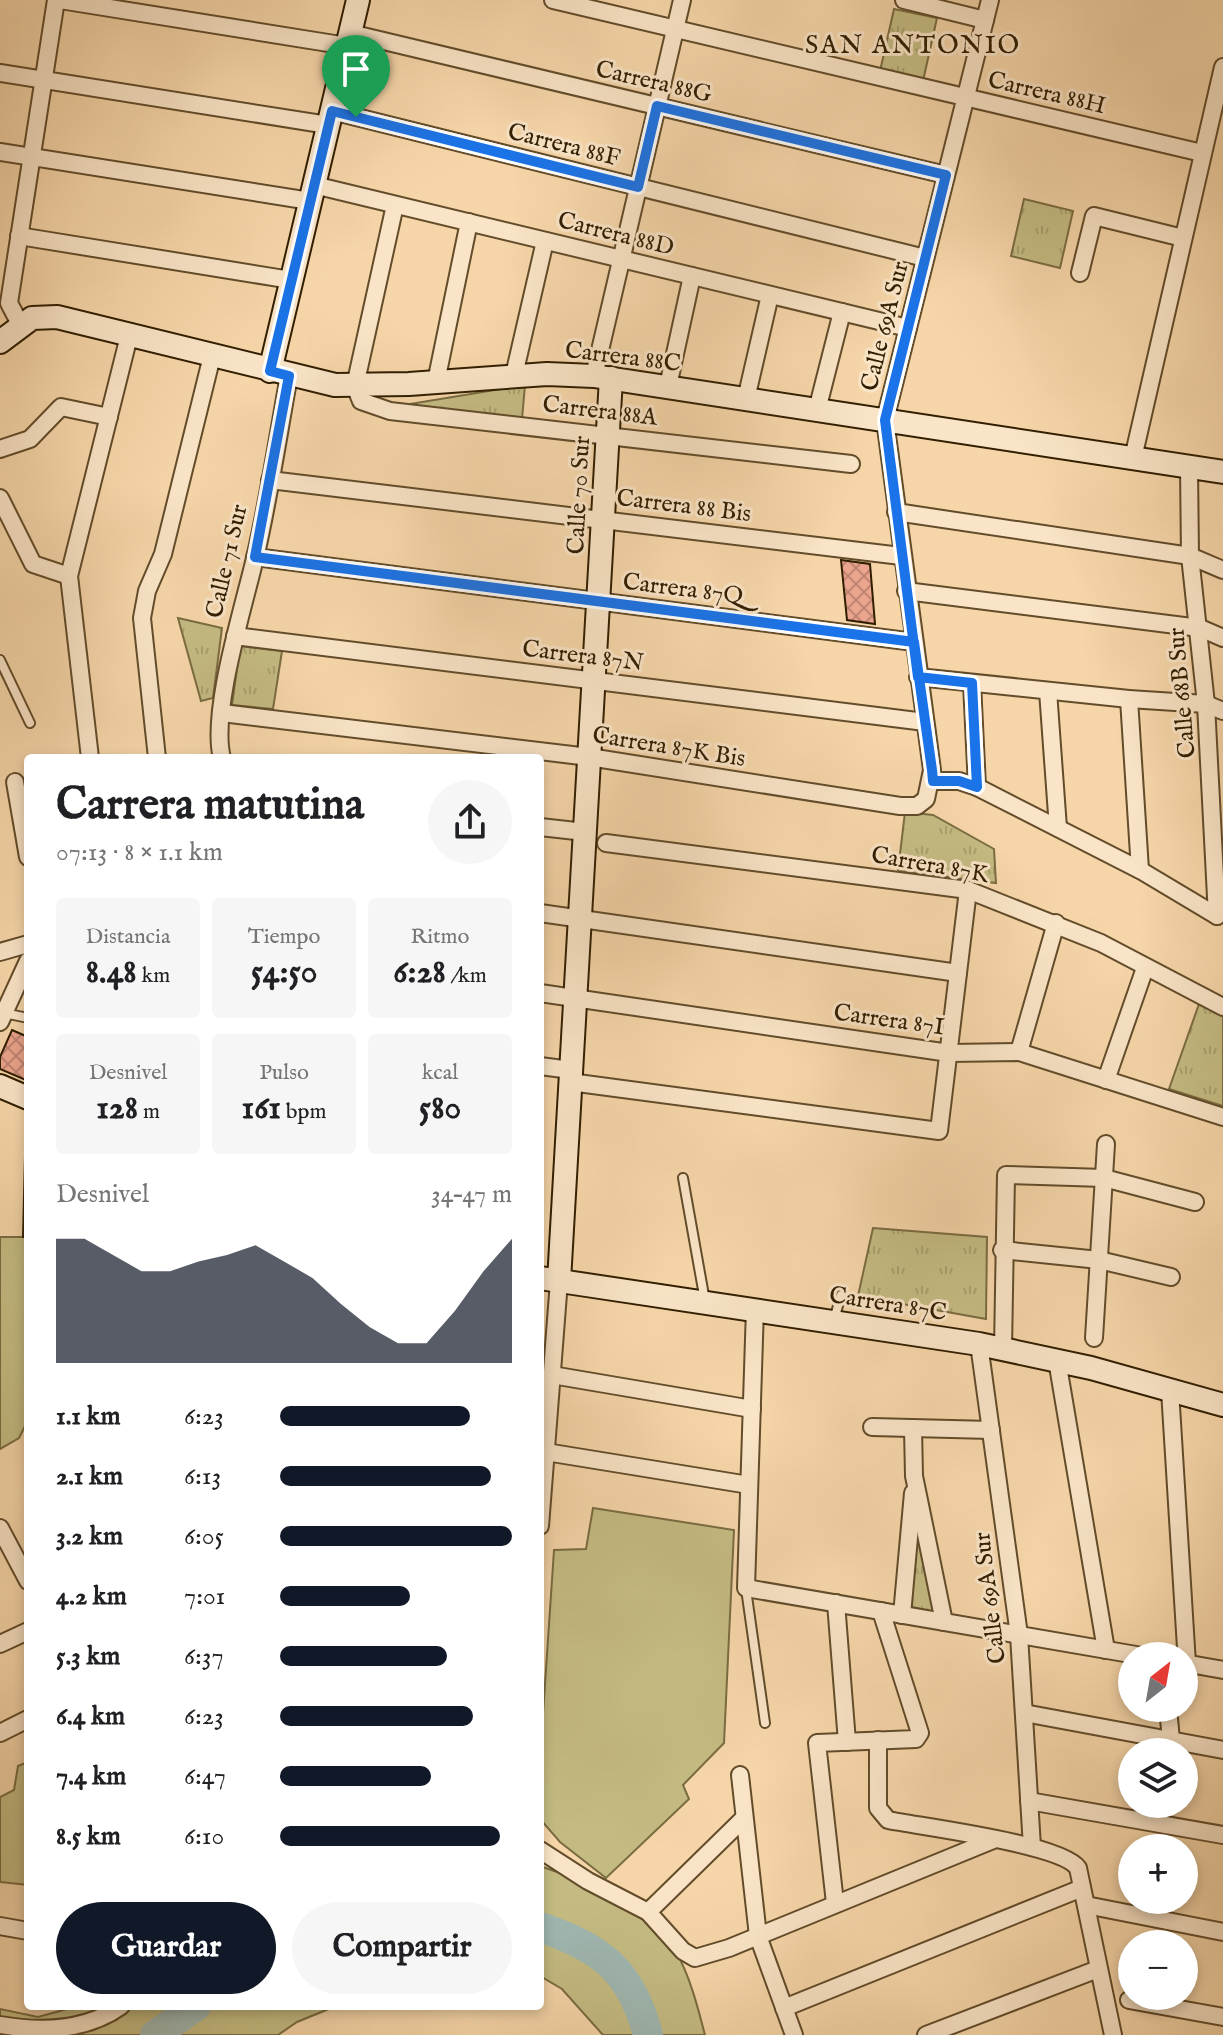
<!DOCTYPE html>
<html lang="es">
<meta charset="utf-8">
<style>
body{margin:0;font-family:"IM FELL English",serif;background:#f6f6f6;color:#202124;height:100vh;display:flex;flex-direction:column;font-size:30px;white-space:nowrap}
*{box-sizing:border-box;margin:0}
p{font-size:26px;color:#757577}
.icon{flex:none;width:44px;height:44px;fill:none;stroke:currentColor;stroke-width:2;stroke-linecap:round;stroke-linejoin:round}
.map{position:relative;flex:1;overflow:hidden}
.details{position:absolute;left:24px;top:754px;width:520px;height:1256px;display:flex;flex-direction:column;background:#fff;border-radius:8px;box-shadow:0 4px 12px #0003}
.details>*{flex:none}
.needle{width:52px;rotate:31deg}
.controls{position:absolute;left:1118px;top:1642px;display:grid;gap:16px}
.controls a{display:grid;place-items:center;width:80px;height:80px;border-radius:50%;background:#fff;box-shadow:0 4px 12px #0003;font-size:40px}
.pin{position:absolute;display:grid;place-items:center;width:68px;height:68px;color:#fff;margin:-82px -34px;border-radius:50% 50% 50% 0;rotate:-45deg;box-shadow:0 0 8px #0007}
.pin .icon{rotate:45deg}
.round{display:grid;place-items:center;flex:none;width:84px;height:84px;border-radius:42px;background:#f6f6f6}
.overview{display:flex;align-items:center;justify-content:space-between;height:136px;padding:0 32px}
h1{font-size:44px;font-weight:700;line-height:60px}
.stats{display:grid;grid-template-columns:repeat(3,1fr);gap:12px;height:136px;padding:8px 32px}
.stats div{display:grid;align-content:center;border-radius:8px;background:#f6f6f6;text-align:center}
.stats b{font-size:34px;font-weight:700}
.stats small{font-size:22px;font-weight:400}
.stats p{font-size:22px}
.chart{height:224px;padding:16px 32px}
.chart p{display:flex;justify-content:space-between}
.chart svg{width:100%;height:144px;margin-top:8px;fill:#111827;opacity:.7}
.button{display:flex;gap:16px;margin-top:auto;padding:16px 32px}
.button a{flex:1;height:92px;border-radius:48px;background:#111827;color:#fff;font-size:32px;font-weight:700;line-height:92px;text-align:center}
.button a+a{background:#f6f6f6;color:#202124}
ul{padding:0 32px;list-style:none;font-size:26px}
li{display:grid;grid-template-columns:128px 96px 1fr;align-items:center;height:60px}
li i{height:20px;border-radius:10px;background:#111827}
.map>svg:first-child{display:block}
</style>
<div class="map">
<svg width="1223" height="2035" viewBox="0 0 1223 2035">
<defs>
<pattern id="park-tufts" width="24" height="20" patternUnits="userSpaceOnUse" patternTransform="scale(2)"><rect width="24" height="20" fill="#c4bb82"/><path d="M3 7l-1-3M5 7V3M7 7l1-3M15 17l-1-3M17 17v-4M19 17l1-3" fill="none" stroke="#a9a06e"/></pattern>
<pattern id="building-cross-hatch" width="8" height="8" patternUnits="userSpaceOnUse" patternTransform="scale(2)"><rect width="8" height="8" fill="#eba48d"/><path d="M0 0l8 8M0 8l8-8" fill="none" stroke="#bf8571"/></pattern>
</defs>
<rect width="100%" height="100%" fill="#f6d6a9"/>
<filter id="stains"><feTurbulence type="fractalNoise" baseFrequency=".0025" numOctaves="4"/><feColorMatrix values="0 0 0 0 .2 0 0 0 0 .09 0 0 0 0 .02 0 0 0 .5 -.17"/></filter>
<radialGradient id="worn" r=".72"><stop offset=".6" stop-color="#630" stop-opacity="0"/><stop offset="1" stop-color="#630" stop-opacity=".3"/></radialGradient>
<g fill="#c4bb82" stroke="#7a6c41" stroke-width="2">
<path d="M0 1237H28V1420L19 1438 0 1449Z"/>
<path d="M593 1508 734 1530 724 1743 683 1785 689 1799 606 1878 560 1842 540 1819V1758L554 1550 586 1549Z"/>
<path d="M28 1762V1885L0 1882V1797L14 1790 18 1766Z"/>
<path d="M540 1866C583 1880 653 1912 676 1952 690 1976 698 2008 705 2035H603L562 1989 540 1976Z"/>
<path d="M78 2006H336L297 2022 278 2035H0V2009L38 2017Z"/>
</g>
<g fill="url(#park-tufts)" stroke="#7a6c41" stroke-width="2">
<path d="M894 9 937 18 923 81 880 71Z"/>
<path d="M1024 199 1073 211 1060 268 1011 256Z"/>
<path d="M525 385 522 419 398 406Z"/>
<path d="M178 618 222 628 213 698 201 701Z"/>
<path d="M240 646 282 651 273 709 232 705Z"/>
<path d="M905 812 933 815 994 849 996 883 898 871Z"/>
<path d="M1199 1004 1223 1016V1106L1169 1089Z"/>
<path d="M873 1228 987 1237 986 1319 858 1296Z"/>
<path d="M915 1496 937 1613 912 1607Z"/>
</g>
<g fill="none" stroke-linecap="round" stroke-linejoin="round">
<g stroke="#9fb7b1" stroke-width="30">
<path d="M540 1927C601 1948 631 1970 648 2035"/>
<path d="M155 2035 196 2006"/>
</g>
</g>
<g fill="url(#building-cross-hatch)" stroke="#311e00" stroke-width="2">
<path d="M841 560 870 564 875 624 847 620Z"/>
<path d="M12 1030 28 1037V1081L0 1069V1057Z"/>
<path d="M26 1116 28 1237H23Z"/>
</g>
<g fill="none" stroke-linecap="round" stroke-linejoin="round">
<defs>
<g id="lane">
<path d="M0 660 30 723"/>
<path d="M4 1013 28 1018"/>
<path d="M683 1178 705 1301"/>
<path d="M834 1320 841 1295"/>
<path d="M746 1589 765 1723"/>
</g>
<g id="street">
<path d="M60 0 347 46"/>
<path d="M553 0 1202 153"/>
<path d="M904 0 985 20"/>
<path d="M350 33 946 175"/>
<path d="M0 73 328 125"/>
<path d="M332 111 925 258"/>
<path d="M0 152 310 201"/>
<path d="M314 185 908 328"/>
<path d="M395 205 355 386 361 401 390 411 851 464"/>
<path d="M19 236 291 280"/>
<path d="M1080 273 1094 216 1183 238"/>
<path d="M20 324 9 303 56 0"/>
<path d="M514 375 545 241"/>
<path d="M594 376 682 0"/>
<path d="M436 382 469 222"/>
<path d="M668 386 692 276"/>
<path d="M746 399 770 295"/>
<path d="M817 410 842 312"/>
<path d="M0 449 30 439 61 407 109 417"/>
<path d="M1133 458 1223 67"/>
<path d="M1189 467 1190 556 1206 704 1217 916"/>
<path d="M270 480 901 556"/>
<path d="M0 498 33 564 69 576"/>
<path d="M896 512 1190 556 1223 570"/>
<path d="M255 557 914 642"/>
<path d="M906 591 1200 628 1223 638"/>
<path d="M235 636 925 722"/>
<path d="M918 677 1129 699 1206 704 1223 711"/>
<path d="M972 683 977 787"/>
<path d="M1048 691 1058 828"/>
<path d="M1129 699 1140 870"/>
<path d="M222 713 589 757 900 806H917L926 799 932 770 885 420 990 0"/>
<path d="M90 758 69 576 129 336"/>
<path d="M157 758 142 618 147 591 163 554 212 356"/>
<path d="M222 758C210 713 244 606 255 558 269 498 278 436 289 376"/>
<path d="M933 781H959L977 787 1140 870 1217 916"/>
<path d="M15 782 28 857"/>
<path d="M540 827 585 832"/>
<path d="M606 843 968 890 1101 943 1223 1007"/>
<path d="M540 913 958 973"/>
<path d="M0 952 28 944"/>
<path d="M540 993 949 1053 1019 1052 1223 1117"/>
<path d="M0 1022 28 961"/>
<path d="M1019 1052 1056 923"/>
<path d="M540 1066 571 1070"/>
<path d="M1106 1080 1145 968"/>
<path d="M570 1082 939 1131 968 890"/>
<path d="M1002 1250 1099 1260 1171 1277"/>
<path d="M755 1308 746 1588 1142 1656"/>
<path d="M1094 1338 1106 1144"/>
<path d="M979 1344 1019 1635 1032 1847"/>
<path d="M1003 1349 1006 1175 1104 1178 1195 1202"/>
<path d="M1057 1360 1106 1650"/>
<path d="M552 1375 752 1409"/>
<path d="M1170 1390 1187 1664"/>
<path d="M872 1427 991 1430"/>
<path d="M913 1428 914 1476 944 1622"/>
<path d="M546 1452 749 1485"/>
<path d="M540 1526 559 1281"/>
<path d="M0 1528 28 1581"/>
<path d="M836 1603 847 1742"/>
<path d="M902 1615 913 1493"/>
<path d="M0 1644 28 1631"/>
<path d="M1184 1663 1223 1670"/>
<path d="M1168 1708 1171 1740"/>
<path d="M1024 1713 1223 1750"/>
<path d="M0 1733 28 1719"/>
<path d="M878 1740V1808L888 1820C923 1827 1061 1844 1078 1868L1113 2035"/>
<path d="M740 1775 758 1936 794 2035"/>
<path d="M1029 1801 1223 1835"/>
<path d="M540 1850 588 1881 648 1912 683 1951 695 1958 729 1948 993 1840"/>
<path d="M835 1903 817 1743 916 1739 920 1733 881 1611"/>
<path d="M1086 1905 1223 1932"/>
<path d="M648 1912 742 1820"/>
<path d="M0 1926 28 1931"/>
<path d="M1129 2000 1223 2017"/>
<path d="M784 2008 1082 1888"/>
<path d="M0 2025C41 2032 86 2031 121 2006"/>
<path d="M926 2035 1098 1969"/>
</g>
<g id="secondary">
<path d="M0 342 32 318 57 317 335 385 409 384 547 374 594 376 1223 472"/>
<path d="M270 371 358 0"/>
<path d="M0 1086 28 1098"/>
<path d="M540 1278 979 1344 1091 1368 1223 1405"/>
<path d="M559 1281 611 378"/>
</g>
</defs>
<use href="#lane" stroke="#624c2a" stroke-width="12"/>
<use href="#street" stroke="#624c2a" stroke-width="20"/>
<use href="#secondary" stroke="#311e00" stroke-width="26"/>
<use href="#lane" stroke="#f9e4c7" stroke-width="8"/>
<use href="#street" stroke="#f9e4c7" stroke-width="16"/>
<use href="#secondary" stroke="#f9e4c7" stroke-width="22"/>
</g>
<g fill="none" stroke-linecap="round" stroke-linejoin="round">
<defs>
<path id="route" d="M356 117 332 111 270 371 289 376 255 557 914 642 932 770 933 781H959L977 787 972 683 918 677 885 420 946 175 657 106 638 187 356 117"/>
</defs>
<use href="#route" stroke="#fff" stroke-width="16"/>
<use href="#route" stroke="#1a73e8" stroke-width="10"/>
</g>
<g text-anchor="middle" stroke-width="6" stroke-linejoin="round" paint-order="stroke">
<g font-size="24" fill="#311e00" stroke="#f9e4c7">
<text transform="translate(654 81) rotate(13)" y="8">Carrera 88G</text>
<text transform="translate(1047 92) rotate(13)" y="8">Carrera 88H</text>
<text transform="translate(564 144) rotate(14)" y="8">Carrera 88F</text>
<text transform="translate(616 233) rotate(14)" y="8">Carrera 88D</text>
<text transform="translate(884 326) rotate(-76)" y="8">Calle 69A Sur</text>
<text transform="translate(623 356) rotate(7)" y="8">Carrera 88C</text>
<text transform="translate(600 410) rotate(7)" y="8">Carrera 88A</text>
<text transform="translate(578 495) rotate(-87)" y="8">Calle 70 Sur</text>
<text transform="translate(684 505) rotate(7)" y="8">Carrera 88 Bis</text>
<text transform="translate(226 561) rotate(-77)" y="8">Calle 71 Sur</text>
<text transform="translate(683 588) rotate(7)" y="8">Carrera 87Q</text>
<text transform="translate(583 655) rotate(7)" y="8">Carrera 87N</text>
<text transform="translate(1181 693) rotate(-95)" y="8">Calle 68B Sur</text>
<text transform="translate(669 746) rotate(9)" y="8">Carrera 87K Bis</text>
<text transform="translate(930 864) rotate(10)" y="8">Carrera 87K</text>
<text transform="translate(889 1019) rotate(8)" y="8">Carrera 87I</text>
<text transform="translate(888 1303) rotate(9)" y="8">Carrera 87C</text>
<text transform="translate(989 1598) rotate(-97)" y="8">Calle 69A Sur</text>
</g>
<g font-size="26" letter-spacing="2" fill="#311e00" stroke="#f9e4c7">
<text x="913" y="53">SAN ANTONIO</text>
</g>
</g>
<rect width="100%" height="100%" filter="url(#stains)"/>
<rect width="100%" height="100%" fill="url(#worn)"/>
</svg>
<div class="controls">
<a><svg class="needle" viewBox="-14 -14 28 28"><path d="M0-13l5 13h-10z" fill="#e53935"/><path d="M0 13l5-13h-10z" fill="#757577"/></svg></a>
<a><svg class="icon" aria-label="layers" viewBox="0 0 24 24"><path d="M12 4l9 5-9 5-9-5zM3 14l9 5 9-5"/></svg></a>
<a>+</a>
<a>−</a>
</div>
<div class="pin" style="left:356px;top:117px;background:#1e9e55"><svg class="icon" aria-label="arrive" viewBox="0 0 24 24"><path d="M6 21V4h12l-3 4 3 4H6"/></svg></div>
<section class="details">
<div class="overview"><div><h1>Carrera matutina</h1><p>07:13 · 8 × 1.1 km</p></div><a class="round"><svg class="icon" aria-label="share" viewBox="0 0 24 24"><path d="M12 15V3M7 8l5-5 5 5M5 13v7h14v-7"/></svg></a></div>
<div class="stats">
<div><p>Distancia</p><b>8.48<small> km</small></b></div>
<div><p>Tiempo</p><b>54:50</b></div>
<div><p>Ritmo</p><b>6:28<small> /km</small></b></div>
</div>
<div class="stats">
<div><p>Desnivel</p><b>128<small> m</small></b></div>
<div><p>Pulso</p><b>161<small> bpm</small></b></div>
<div><p>kcal</p><b>580</b></div>
</div>
<div class="chart"><p><span>Desnivel</span>34–47 m</p>
<svg viewBox="0 0 160 44" preserveAspectRatio="none"><path d="M0 44V6L10 6L20 11L30 16L40 16L50 13L60 11L70 8L80 13L90 18L100 26L110 33L120 38L130 38L140 28L150 16L160 6V44z"/></svg>
</div>
<ul>
<li><b>1.1 km</b>6:23<i style="width:82%"></i></li>
<li><b>2.1 km</b>6:13<i style="width:91%"></i></li>
<li><b>3.2 km</b>6:05<i style="width:100%"></i></li>
<li><b>4.2 km</b>7:01<i style="width:56%"></i></li>
<li><b>5.3 km</b>6:37<i style="width:72%"></i></li>
<li><b>6.4 km</b>6:23<i style="width:83%"></i></li>
<li><b>7.4 km</b>6:47<i style="width:65%"></i></li>
<li><b>8.5 km</b>6:10<i style="width:95%"></i></li>
</ul>
<div class="button"><a>Guardar</a><a>Compartir</a></div>
</section>
</div>
